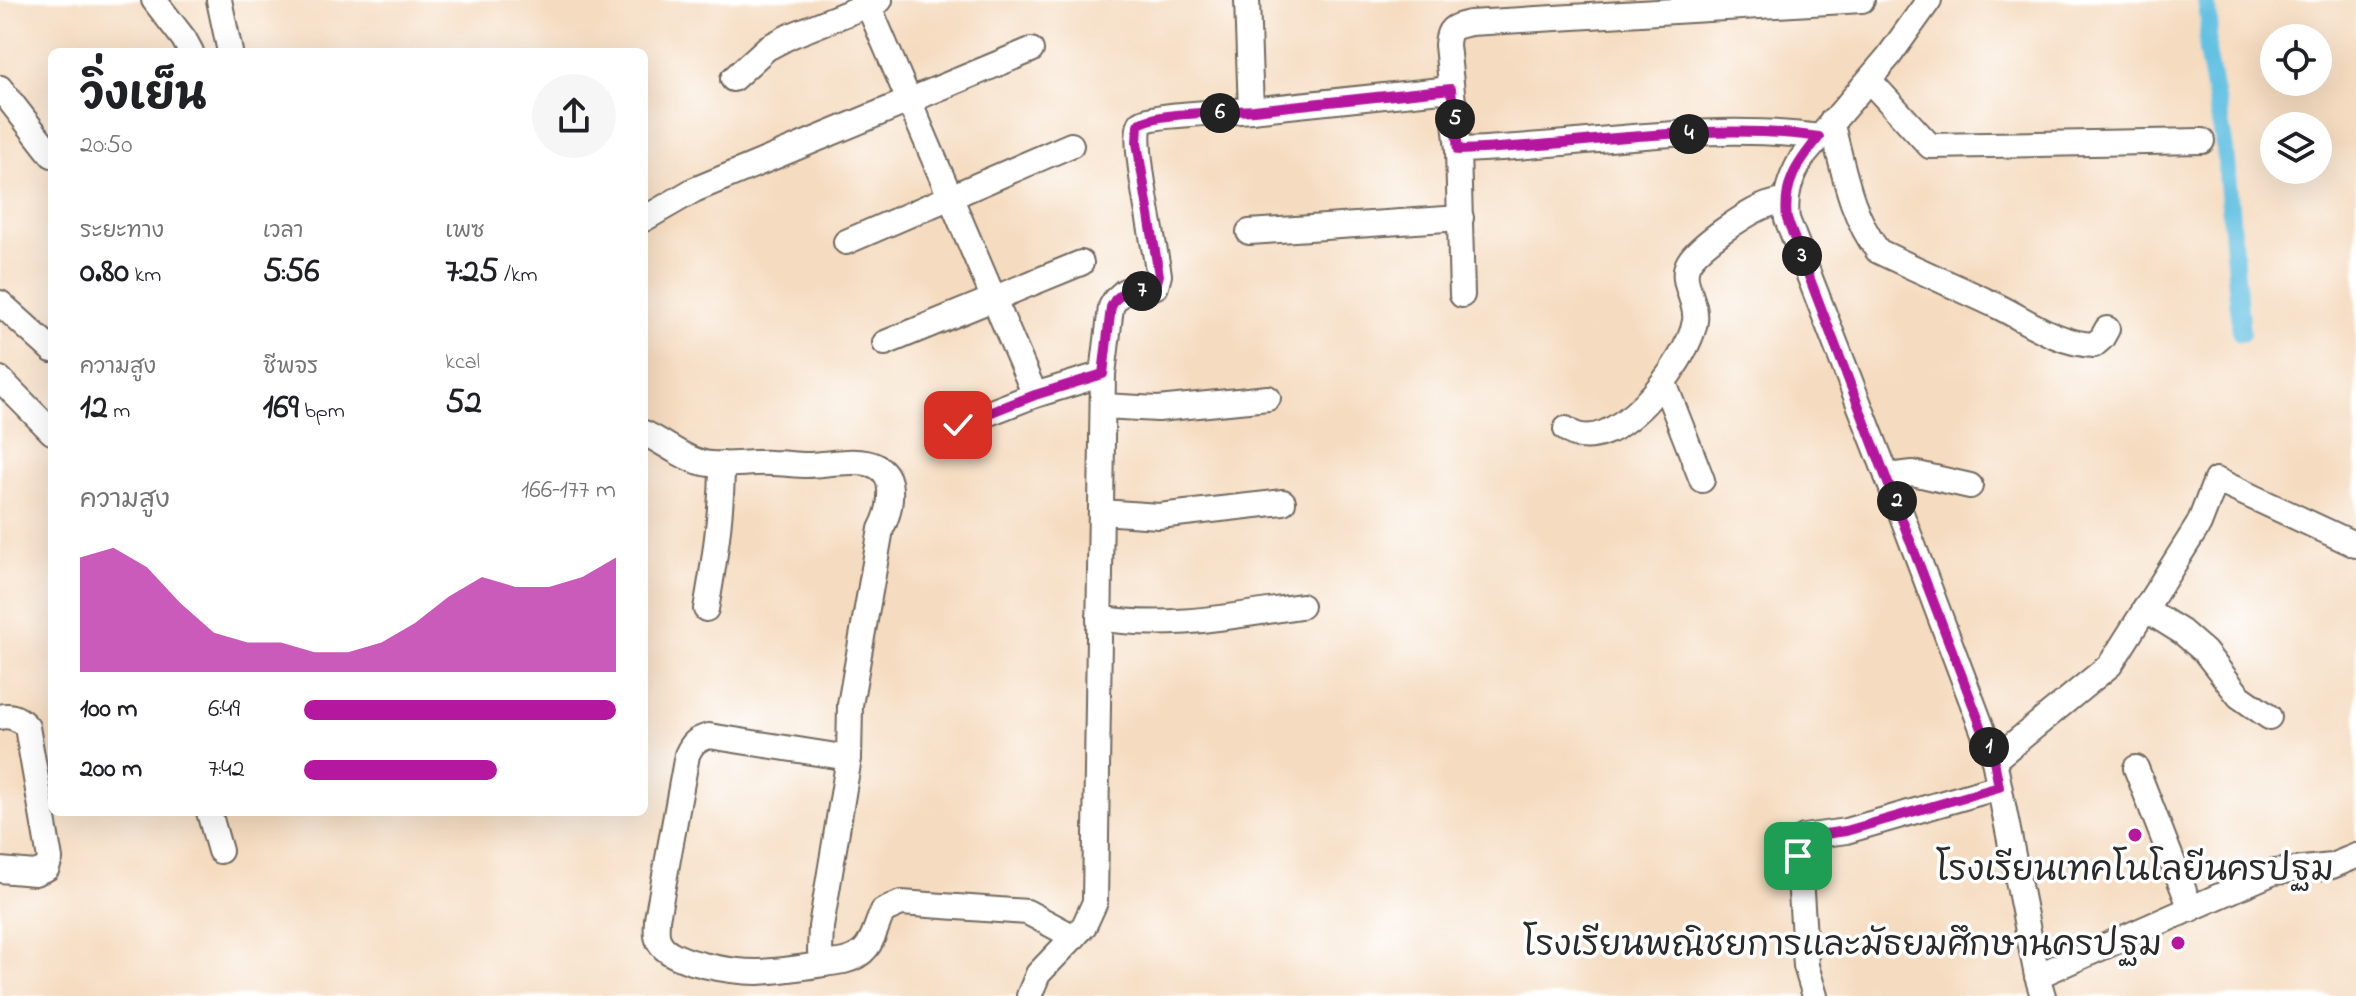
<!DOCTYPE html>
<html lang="th">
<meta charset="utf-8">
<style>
body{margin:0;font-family:"Indie Flower","Playpen Sans Thai",sans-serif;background:#f6f6f6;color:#202124;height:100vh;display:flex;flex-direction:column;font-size:30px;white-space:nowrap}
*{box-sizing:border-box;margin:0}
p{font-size:26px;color:#757577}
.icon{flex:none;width:44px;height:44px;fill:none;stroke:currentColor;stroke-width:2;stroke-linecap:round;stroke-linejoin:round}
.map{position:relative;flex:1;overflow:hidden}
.sheet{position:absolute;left:48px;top:48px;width:600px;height:768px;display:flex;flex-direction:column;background:#fff;border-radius:12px;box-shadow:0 8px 32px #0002}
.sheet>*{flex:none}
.tools{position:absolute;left:2260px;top:24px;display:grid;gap:16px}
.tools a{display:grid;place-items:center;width:72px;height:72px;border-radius:50%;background:#fff;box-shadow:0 8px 32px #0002;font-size:40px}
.pin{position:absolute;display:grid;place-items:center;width:68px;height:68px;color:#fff;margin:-34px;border-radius:16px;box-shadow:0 4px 12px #0006}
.km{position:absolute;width:40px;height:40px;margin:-20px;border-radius:50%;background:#222;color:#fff;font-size:22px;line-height:40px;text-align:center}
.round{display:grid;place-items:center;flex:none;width:84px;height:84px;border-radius:42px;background:#f6f6f6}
.summary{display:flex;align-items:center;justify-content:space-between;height:136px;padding:0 32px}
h1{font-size:44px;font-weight:700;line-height:60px}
.metrics{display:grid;grid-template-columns:repeat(3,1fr);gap:12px;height:136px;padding:8px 32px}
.metrics div{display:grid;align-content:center}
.metrics b{font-size:34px;font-weight:700}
.metrics small{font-size:22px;font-weight:400}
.metrics p{font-size:22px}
.chart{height:224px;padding:16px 32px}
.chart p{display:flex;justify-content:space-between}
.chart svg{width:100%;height:144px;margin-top:8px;fill:#b5179e;opacity:.7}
ul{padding:0 32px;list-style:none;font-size:26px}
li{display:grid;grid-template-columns:128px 96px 1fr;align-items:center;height:60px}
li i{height:20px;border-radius:10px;background:#b5179e}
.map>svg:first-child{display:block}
</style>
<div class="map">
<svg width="2356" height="996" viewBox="0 0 2356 996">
<rect width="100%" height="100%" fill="#fff"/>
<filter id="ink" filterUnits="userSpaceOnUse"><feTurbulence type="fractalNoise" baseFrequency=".0125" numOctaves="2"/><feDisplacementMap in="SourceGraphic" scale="16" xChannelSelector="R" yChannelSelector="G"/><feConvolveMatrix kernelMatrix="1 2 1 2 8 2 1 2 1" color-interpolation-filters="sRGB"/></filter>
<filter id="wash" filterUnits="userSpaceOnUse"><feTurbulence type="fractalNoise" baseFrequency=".006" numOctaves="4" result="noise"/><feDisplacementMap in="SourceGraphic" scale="32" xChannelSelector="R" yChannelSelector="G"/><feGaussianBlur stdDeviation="1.8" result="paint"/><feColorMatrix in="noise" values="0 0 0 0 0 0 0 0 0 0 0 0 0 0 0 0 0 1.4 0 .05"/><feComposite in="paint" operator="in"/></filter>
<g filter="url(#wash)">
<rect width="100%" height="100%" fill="#f5dbbf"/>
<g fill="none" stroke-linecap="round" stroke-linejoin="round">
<path stroke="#64c1e2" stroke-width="18" d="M2206 0 2209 20 2207 51 2225 149 2241 333"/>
</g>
</g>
<g filter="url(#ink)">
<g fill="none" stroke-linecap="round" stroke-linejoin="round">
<defs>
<g id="minor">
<path d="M154 0 184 39 191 52"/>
<path d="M219 0 230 52"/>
<path d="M866 0 1035 395"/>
<path d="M1929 0 1889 56 1802 158C1790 179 1784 195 1787 219L1887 476 1994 760 2037 976 2043 996"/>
<path d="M733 79 767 48 790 36 880 0"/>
<path d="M1869 80 1930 146 2202 141"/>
<path d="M0 88 52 155"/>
<path d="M1251 110 1451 89"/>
<path d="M1831 122C1843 166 1850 214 1878 251 1917 270 1957 287 1997 306 2028 321 2058 344 2094 345L2102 338 2107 329"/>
<path d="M1458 150C1577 147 1701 121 1819 137"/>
<path d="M644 219 694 190 1031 50"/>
<path d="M1249 232 1461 218"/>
<path d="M846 242 1071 145"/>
<path d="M1462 295 1458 150 1447 45C1448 27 1454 27 1470 23L1862 0"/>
<path d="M0 303 52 350"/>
<path d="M885 343 1081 263"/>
<path d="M0 379 52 432"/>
<path d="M1664 383 1702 480"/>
<path d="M1103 406 1158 409 1268 398"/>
<path d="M958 425 1035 395 1103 374"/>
<path d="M1566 429C1610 465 1689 361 1695 321 1698 301 1678 280 1689 262 1699 245 1744 215 1762 207 1769 204 1777 202 1785 201"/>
<path d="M644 433C666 443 685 461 710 464 730 466 751 462 771 463 783 463 795 465 807 465 833 465 888 449 890 489 891 504 888 516 881 529L850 705 849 758 821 927 820 951 824 964"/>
<path d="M1887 476 1913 473 1970 486"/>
<path d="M1101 512 1159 516 1283 502"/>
<path d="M706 609C715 560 722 513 722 464"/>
<path d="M2145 609 2182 632 2205 652 2239 696 2269 717"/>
<path d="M1099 618C1168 630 1233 616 1301 606"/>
<path d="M0 717C11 714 20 719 27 727L50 859 47 868 35 873 0 870"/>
<path d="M849 758 709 736C697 739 692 743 687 755L657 919C657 927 655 936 660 943 671 964 736 972 758 972 787 971 816 965 844 961 873 954 872 934 883 911L901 903 1027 912 1074 937"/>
<path d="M1994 760 2110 665 2199 524 2216 480 2356 545"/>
<path d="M2136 768 2191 909"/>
<path d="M209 812 220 851"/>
<path d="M2037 976 2274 872 2332 866 2356 856"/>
<path d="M1029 996 1038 974 1084 926 1095 902 1103 374 1111 307 1115 300 1125 291 1144 292 1156 286 1159 275C1156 253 1130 133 1141 123 1151 114 1233 112 1251 110L1247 0"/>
<path d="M1815 996 1806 966 1800 878V844L1804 837 1846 831 1999 787"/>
</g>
</defs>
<use href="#minor" stroke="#72695f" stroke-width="28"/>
<use href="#minor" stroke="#fff" stroke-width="24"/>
</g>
</g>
<g fill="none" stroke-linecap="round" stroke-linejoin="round" filter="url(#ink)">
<defs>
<path id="route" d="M958 425 1035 395 1103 374 1111 307 1115 300 1125 291 1144 292 1156 286 1159 275 1137 143 1138 125C1154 112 1230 112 1254 110 1320 103 1386 96 1451 89L1458 150C1577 147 1701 120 1819 137 1797 164 1783 183 1787 219L1958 666 1994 760 1999 787 1846 831 1804 837 1800 844 1798 856"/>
</defs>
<use href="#route" stroke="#fff" stroke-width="16"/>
<use href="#route" stroke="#b5179e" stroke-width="10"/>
</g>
<g fill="#b5179e" stroke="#fff" stroke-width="3">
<circle cx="2135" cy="835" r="8"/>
<circle cx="2178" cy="943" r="8"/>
</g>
<g text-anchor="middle" stroke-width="7" stroke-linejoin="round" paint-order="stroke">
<g font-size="34" fill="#2b2b2b" stroke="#fff">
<text x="2135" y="880">โรงเรียนเทคโนโลยีนครปฐม</text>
<text x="2162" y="955" text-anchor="end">โรงเรียนพณิชยการและมัธยมศึกษานครปฐม</text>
</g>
</g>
</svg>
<div class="tools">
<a><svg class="icon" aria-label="locate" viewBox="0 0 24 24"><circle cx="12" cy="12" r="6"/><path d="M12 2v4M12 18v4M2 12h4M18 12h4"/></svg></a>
<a><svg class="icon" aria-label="layers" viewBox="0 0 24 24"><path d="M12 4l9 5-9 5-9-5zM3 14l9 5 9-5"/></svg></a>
</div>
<div class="pin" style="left:1798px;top:856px;background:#1e9e55"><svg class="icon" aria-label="arrive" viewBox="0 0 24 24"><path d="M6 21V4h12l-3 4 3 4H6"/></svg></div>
<div class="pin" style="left:958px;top:425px;background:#d93025"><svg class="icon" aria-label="check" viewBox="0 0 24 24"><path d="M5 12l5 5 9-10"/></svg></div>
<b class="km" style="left:1989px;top:747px">1</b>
<b class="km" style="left:1897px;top:501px">2</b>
<b class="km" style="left:1802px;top:256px">3</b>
<b class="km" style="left:1689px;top:134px">4</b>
<b class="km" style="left:1455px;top:119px">5</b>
<b class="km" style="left:1220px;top:113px">6</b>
<b class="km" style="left:1142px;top:291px">7</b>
<section class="sheet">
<div class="summary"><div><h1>วิ่งเย็น</h1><p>20:50</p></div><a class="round"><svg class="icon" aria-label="share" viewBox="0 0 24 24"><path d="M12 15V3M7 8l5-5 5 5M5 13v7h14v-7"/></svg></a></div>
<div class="metrics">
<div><p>ระยะทาง</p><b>0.80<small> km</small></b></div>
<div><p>เวลา</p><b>5:56</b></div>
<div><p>เพซ</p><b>7:25<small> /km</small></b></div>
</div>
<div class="metrics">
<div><p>ความสูง</p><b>12<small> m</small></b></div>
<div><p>ชีพจร</p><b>169<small> bpm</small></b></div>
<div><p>kcal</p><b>52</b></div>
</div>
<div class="chart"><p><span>ความสูง</span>166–177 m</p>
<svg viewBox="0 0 160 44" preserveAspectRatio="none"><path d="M0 44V9L10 6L20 12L30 23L40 32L50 35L60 35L70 38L80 38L90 35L100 29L110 21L120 15L130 18L140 18L150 15L160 9V44z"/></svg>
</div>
<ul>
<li><b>100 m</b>6:49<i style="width:100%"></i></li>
<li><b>200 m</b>7:42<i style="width:62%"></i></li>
</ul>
</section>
</div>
